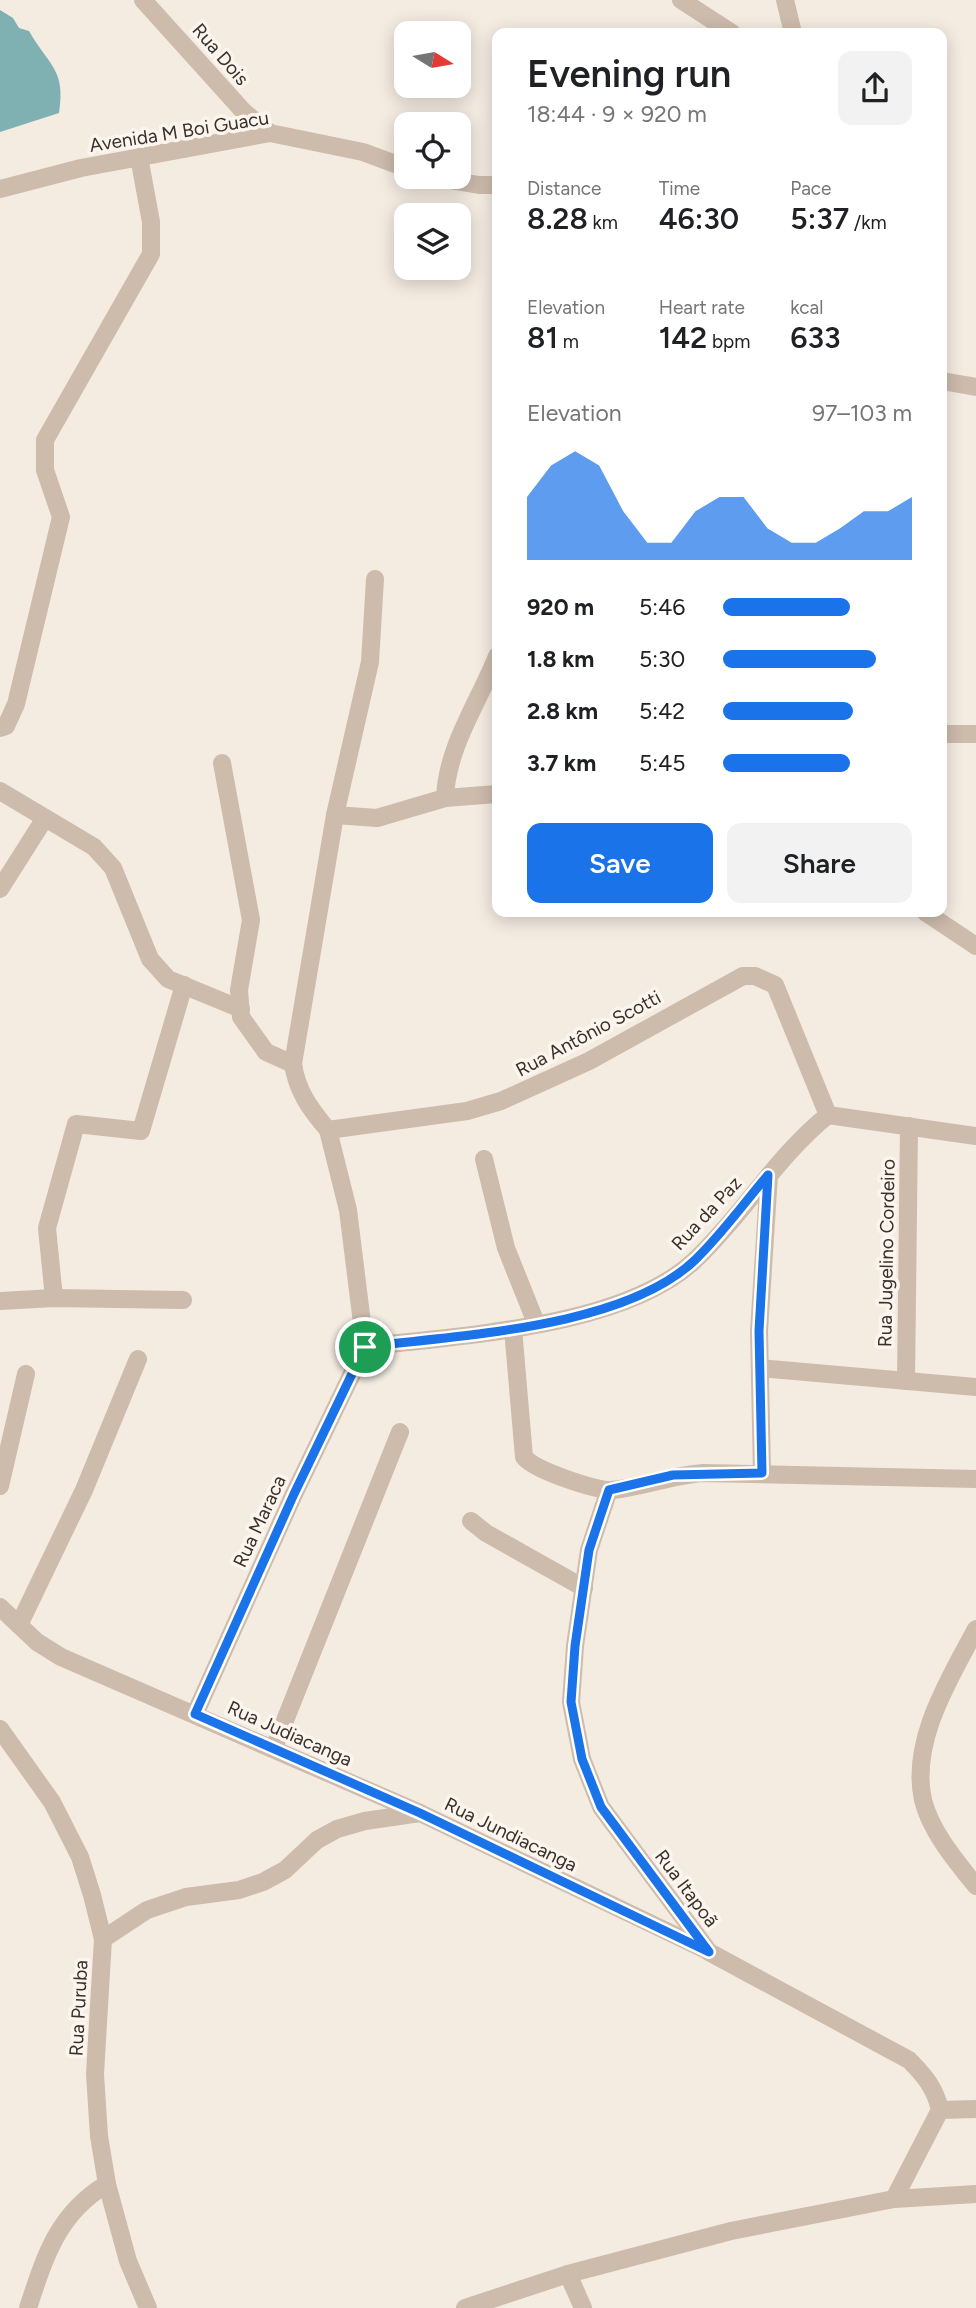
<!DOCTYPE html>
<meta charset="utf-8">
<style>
body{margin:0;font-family:Figtree,sans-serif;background:#f2f2f2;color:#202124;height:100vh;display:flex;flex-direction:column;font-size:26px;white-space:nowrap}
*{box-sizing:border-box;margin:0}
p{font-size:23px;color:#757577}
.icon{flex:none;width:38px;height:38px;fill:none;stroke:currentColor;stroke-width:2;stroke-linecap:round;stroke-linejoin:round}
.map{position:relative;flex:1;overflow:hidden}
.drawer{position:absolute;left:492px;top:28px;width:455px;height:889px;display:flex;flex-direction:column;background:#fff;border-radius:14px;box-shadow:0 4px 18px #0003}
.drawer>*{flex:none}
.needle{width:46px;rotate:101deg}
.controls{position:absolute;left:394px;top:21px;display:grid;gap:14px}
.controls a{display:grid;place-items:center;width:77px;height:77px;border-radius:14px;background:#fff;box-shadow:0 4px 18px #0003;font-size:35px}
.pin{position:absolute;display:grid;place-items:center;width:60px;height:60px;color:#fff;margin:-30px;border:4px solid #fff;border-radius:50%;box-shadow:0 2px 7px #0007}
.round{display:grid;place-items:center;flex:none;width:74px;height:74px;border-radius:14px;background:#f2f2f2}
.headline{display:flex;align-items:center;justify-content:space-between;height:119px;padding:0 35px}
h1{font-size:38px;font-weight:600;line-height:52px}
.stats{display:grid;grid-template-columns:repeat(3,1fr);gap:10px;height:119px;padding:7px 35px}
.stats div{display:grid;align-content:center}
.stats b{font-size:30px;font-weight:600}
.stats small{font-size:19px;font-weight:400}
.stats p{font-size:19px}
.chart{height:196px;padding:14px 35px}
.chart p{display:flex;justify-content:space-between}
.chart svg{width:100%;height:126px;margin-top:7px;fill:#1a73e8;opacity:.7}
.action{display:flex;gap:14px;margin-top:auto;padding:14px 35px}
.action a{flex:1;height:80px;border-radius:14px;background:#1a73e8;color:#fff;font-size:28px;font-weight:600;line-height:80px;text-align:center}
.action a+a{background:#f2f2f2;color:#202124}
ul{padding:0 35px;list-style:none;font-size:23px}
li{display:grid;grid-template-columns:112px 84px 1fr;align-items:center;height:52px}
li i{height:18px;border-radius:9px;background:#1a73e8}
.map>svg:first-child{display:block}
</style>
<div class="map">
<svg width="976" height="2308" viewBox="0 0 976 2308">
<rect width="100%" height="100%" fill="#f4ebe1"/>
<path fill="#7fb0b2" d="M0 10 13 18 19 28 29 31C49 66 66 69 59 113L0 132Z"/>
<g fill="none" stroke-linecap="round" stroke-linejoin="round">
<g stroke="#cdbbac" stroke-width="18">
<path d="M143 0 244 112 270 133"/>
<path d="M681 0 732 33"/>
<path d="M785 0 793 33"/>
<path d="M432 177 479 185H497"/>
<path d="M0 189 81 168 270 133 363 152 406 168"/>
<path d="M942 381 976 387"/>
<path d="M375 579 370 662 335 815 293 1064C297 1091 310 1109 328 1130L467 1111 501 1101 589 1061 743 976H755L775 985 828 1115"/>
<path d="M0 728 6 726 16 704 61 517 45 470V440L151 254V222L139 157"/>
<path d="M942 734H976"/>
<path d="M222 763 251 920 239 990 241 1017 266 1052 293 1064"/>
<path d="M0 791 94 847 113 868 150 959 168 979 241 1009"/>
<path d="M445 798 497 794"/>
<path d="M335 815 377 818 445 798C447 746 479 702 497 656"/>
<path d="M0 889 45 818"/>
<path d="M925 912 976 946"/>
<path d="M828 1115 976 1136"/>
<path d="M328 1130 348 1210 365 1347C460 1335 623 1328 695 1260 743 1215 776 1157 828 1115"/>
<path d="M484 1159 506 1248 536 1323"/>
<path d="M54 1298 47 1228 76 1124 141 1131 184 985"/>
<path d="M0 1301 54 1298 183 1300"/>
<path d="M513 1329 524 1457C534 1470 594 1490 611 1490 638 1488 673 1475 703 1473L976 1479"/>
<path d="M760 1368 976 1387"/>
<path d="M906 1381 909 1126"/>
<path d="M762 1473 759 1331 769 1175"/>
<path d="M0 1486 26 1374"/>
<path d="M609 1490 589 1550 575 1646 571 1702 582 1759 601 1807 709 1952 909 2060C925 2076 935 2088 940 2110L894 2199"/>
<path d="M471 1521 486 1533 584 1588"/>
<path d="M0 1607 37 1642 61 1657 420 1813"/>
<path d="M19 1625 84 1490 138 1359"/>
<path d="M976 1629C950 1678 910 1741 923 1800 931 1832 956 1861 976 1886"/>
<path d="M195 1714 294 1494 365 1347"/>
<path d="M0 1729 52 1802 80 1857 92 1895 103 1939 95 2074 99 2136 107 2184 128 2261 148 2308"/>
<path d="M274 1748 400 1432"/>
<path d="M103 1939 147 1910 186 1897 239 1890 263 1882 285 1870 317 1840 337 1829 365 1821 420 1813 706 1950"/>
<path d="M940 2110 976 2109"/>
<path d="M568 2274 583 2308"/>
<path d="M28 2308C45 2256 58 2213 107 2184"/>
<path d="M465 2308 568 2274 731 2231 894 2199 976 2194"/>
</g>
</g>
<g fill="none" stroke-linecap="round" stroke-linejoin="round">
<defs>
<path id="route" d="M768 1175 759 1331 762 1473 673 1475 609 1490 589 1550 575 1646 571 1702 582 1759 601 1807 709 1952 420 1813 195 1714 294 1494 365 1347C460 1335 624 1328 695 1260 722 1234 744 1203 768 1175Z"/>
</defs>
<use href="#route" stroke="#fff" stroke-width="14"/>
<use href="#route" stroke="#1a73e8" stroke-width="9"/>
</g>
<g text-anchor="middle" stroke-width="7" stroke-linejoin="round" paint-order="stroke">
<g font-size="19" fill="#3b302b" stroke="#fbf5ee">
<text transform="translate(221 54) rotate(49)" y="7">Rua Dois</text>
<text transform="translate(179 131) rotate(-9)" y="7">Avenida M Boi Guacu</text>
<text transform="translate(588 1033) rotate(-28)" y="7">Rua Antônio Scotti</text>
<text transform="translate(706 1213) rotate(-47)" y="7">Rua da Paz</text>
<text transform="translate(886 1253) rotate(-89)" y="7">Rua Jugelino Cordeiro</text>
<text transform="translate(259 1521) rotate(-65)" y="7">Rua Maraca</text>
<text transform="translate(290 1733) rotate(24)" y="7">Rua Judiacanga</text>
<text transform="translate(511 1834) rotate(26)" y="7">Rua Jundiacanga</text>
<text transform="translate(687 1888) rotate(53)" y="7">Rua Itapoã</text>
<text transform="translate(78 2008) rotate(-87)" y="7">Rua Puruba</text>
</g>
</g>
</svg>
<div class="controls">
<a><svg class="needle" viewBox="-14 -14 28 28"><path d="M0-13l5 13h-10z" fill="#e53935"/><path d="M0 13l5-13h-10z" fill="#757577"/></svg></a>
<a><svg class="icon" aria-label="locate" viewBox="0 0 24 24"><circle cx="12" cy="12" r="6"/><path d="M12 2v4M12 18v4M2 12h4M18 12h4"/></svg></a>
<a><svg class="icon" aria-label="layers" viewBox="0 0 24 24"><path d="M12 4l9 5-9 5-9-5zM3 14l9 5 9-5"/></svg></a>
</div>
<div class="pin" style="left:365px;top:1347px;background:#1e9e55"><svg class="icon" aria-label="arrive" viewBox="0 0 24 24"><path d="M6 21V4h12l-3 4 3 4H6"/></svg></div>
<section class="drawer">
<div class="headline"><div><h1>Evening run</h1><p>18:44 · 9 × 920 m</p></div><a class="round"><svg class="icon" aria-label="share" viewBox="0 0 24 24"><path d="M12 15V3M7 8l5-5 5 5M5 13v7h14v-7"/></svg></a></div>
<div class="stats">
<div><p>Distance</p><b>8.28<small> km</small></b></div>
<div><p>Time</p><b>46:30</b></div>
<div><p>Pace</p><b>5:37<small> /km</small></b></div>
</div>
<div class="stats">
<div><p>Elevation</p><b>81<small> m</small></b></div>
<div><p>Heart rate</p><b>142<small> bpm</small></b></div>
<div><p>kcal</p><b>633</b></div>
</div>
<div class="chart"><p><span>Elevation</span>97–103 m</p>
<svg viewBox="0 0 160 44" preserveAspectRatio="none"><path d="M0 44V22L10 11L20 6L30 11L40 27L50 38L60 38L70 27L80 22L90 22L100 33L110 38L120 38L130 33L140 27L150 27L160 22V44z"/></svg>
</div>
<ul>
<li><b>920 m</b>5:46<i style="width:67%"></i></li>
<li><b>1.8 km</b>5:30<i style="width:81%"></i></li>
<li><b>2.8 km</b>5:42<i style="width:69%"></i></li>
<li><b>3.7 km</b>5:45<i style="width:67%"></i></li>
</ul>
<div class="action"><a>Save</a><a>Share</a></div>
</section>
</div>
